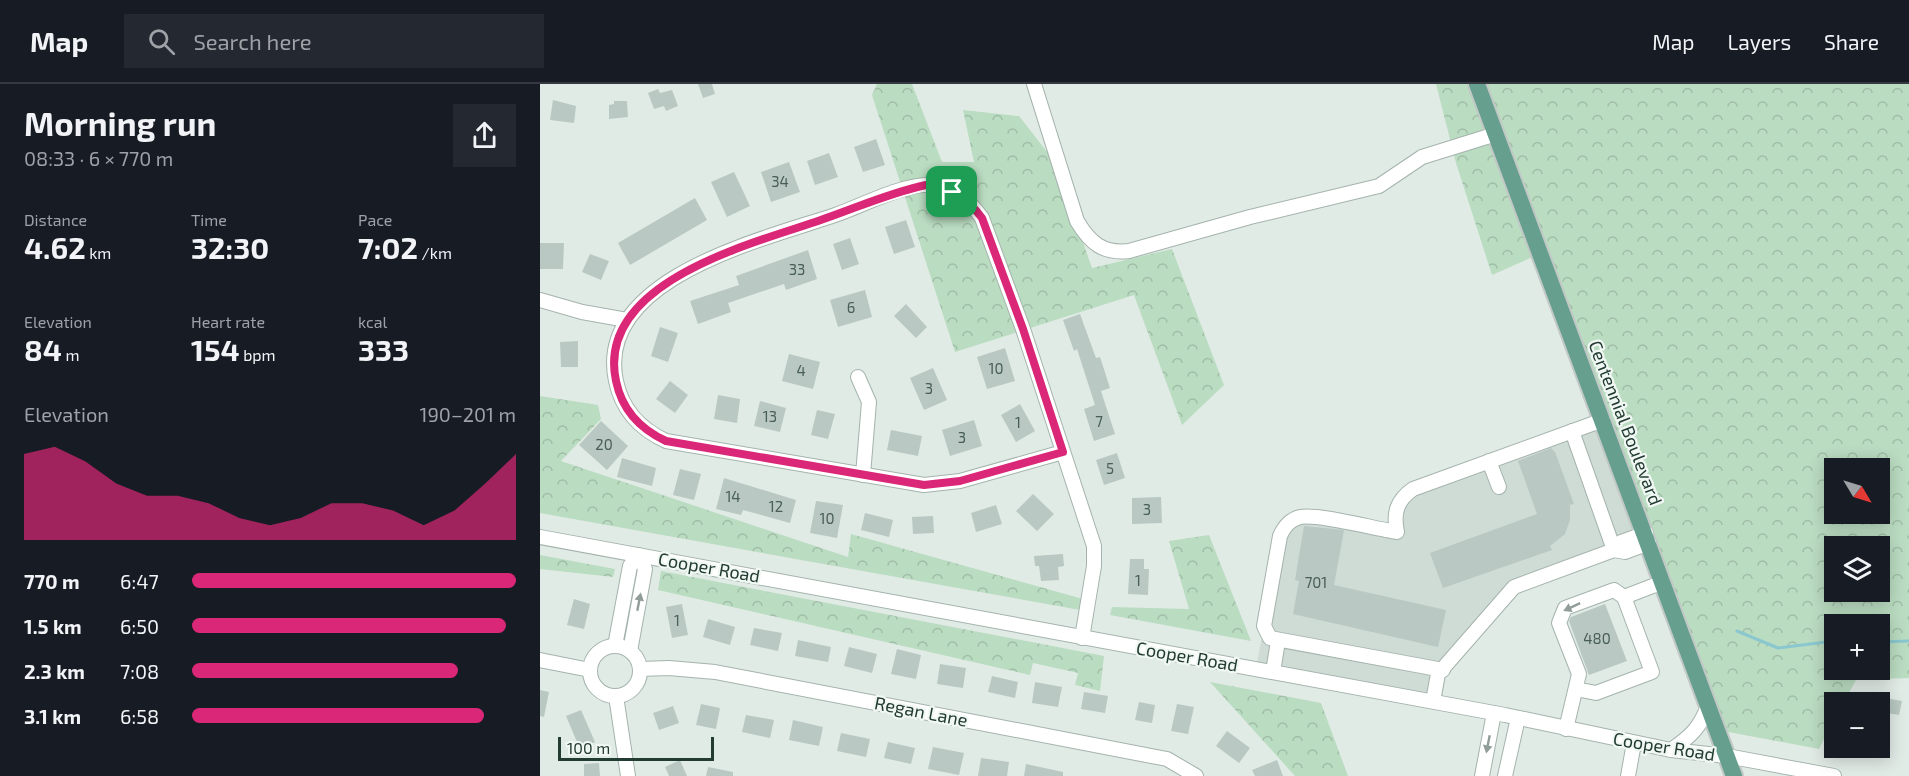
<!DOCTYPE html>
<meta charset="utf-8">
<style>
body{margin:0;font-family:"Exo 2",sans-serif;background:#242831;color:#f1f3f6;height:100vh;display:flex;flex-direction:column;font-size:22px;white-space:nowrap}
*{box-sizing:border-box;margin:0}
p{font-size:20px;color:#9ea1a6}
.icon{flex:none;width:33px;height:33px;fill:none;stroke:currentColor;stroke-width:2;stroke-linecap:round;stroke-linejoin:round}
.map{position:relative;flex:1;overflow:hidden}
.details{display:flex;flex-direction:column;background:#171b24;width:540px}
.details>*{flex:none}
.needle{width:39px;rotate:128deg}
.fabs{position:absolute;left:1284px;top:374px;display:grid;gap:12px}
.fabs a{display:grid;place-items:center;width:66px;height:66px;border-radius:0px;background:#171b24;box-shadow:0 3px 15px #0003;font-size:30px}
.scale{position:absolute;left:18px;bottom:15px;width:156px;box-sizing:border-box;padding-left:6px;border:3px solid #223b33;border-top:0;font-size:16px;line-height:21px;white-space:nowrap;color:#223b33;-webkit-text-stroke:4px #f1f8f4;paint-order:stroke}
.pin{position:absolute;display:grid;place-items:center;width:51px;height:51px;color:#fff;margin:-26px;border-radius:12px;box-shadow:0 3px 9px #0006}
.round{display:grid;place-items:center;flex:none;width:63px;height:63px;border-radius:0px;background:#242831}
.summary{display:flex;align-items:center;justify-content:space-between;height:102px;padding:0 24px}
h1{font-size:33px;font-weight:700;line-height:45px}
.metrics{display:grid;grid-template-columns:repeat(3,1fr);gap:9px;height:102px;padding:6px 24px}
.metrics div{display:grid;align-content:center}
.metrics b{font-size:30px;font-weight:700}
.metrics small{font-size:16px;font-weight:400}
.metrics p{font-size:16px}
.chart{height:168px;padding:12px 24px}
.chart p{display:flex;justify-content:space-between}
.chart svg{width:100%;height:108px;margin-top:6px;fill:#db2777;opacity:.7}
ul{padding:0 24px;list-style:none;font-size:20px}
li{display:grid;grid-template-columns:96px 72px 1fr;align-items:center;height:45px}
li i{height:15px;border-radius:8px;background:#db2777}
header{display:flex;align-items:center;gap:36px;box-sizing:border-box;height:84px;padding:0 30px;background:#171b24;border-bottom:2px solid #363941}
header strong{font-size:28px}
nav{display:flex;gap:33px;margin-inline-start:auto;font-size:21px}
.search{width:420px;height:54px;background:#242831;display:flex;align-items:center;gap:15px;box-sizing:border-box;padding:0 21px;border-radius:0px;color:#9ea1a6;font-size:22px}
main{display:flex;flex:1;min-height:0}
.map>svg:first-child{display:block}
</style>
<header>
<strong>Map</strong>
<div class="search"><svg class="icon" aria-label="search" viewBox="0 0 24 24"><circle cx="10" cy="10" r="6"/><path d="M15 15l6 6"/></svg>Search here</div>
<nav><a>Map</a><a>Layers</a><a>Share</a></nav>
</header>
<main>
<section class="details">
<div class="summary"><div><h1>Morning run</h1><p>08:33 · 6 × 770 m</p></div><a class="round"><svg class="icon" aria-label="share" viewBox="0 0 24 24"><path d="M12 15V3M7 8l5-5 5 5M5 13v7h14v-7"/></svg></a></div>
<div class="metrics">
<div><p>Distance</p><b>4.62<small> km</small></b></div>
<div><p>Time</p><b>32:30</b></div>
<div><p>Pace</p><b>7:02<small> /km</small></b></div>
</div>
<div class="metrics">
<div><p>Elevation</p><b>84<small> m</small></b></div>
<div><p>Heart rate</p><b>154<small> bpm</small></b></div>
<div><p>kcal</p><b>333</b></div>
</div>
<div class="chart"><p><span>Elevation</span>190–201 m</p>
<svg viewBox="0 0 160 44" preserveAspectRatio="none"><path d="M0 44V9L10 6L20 12L30 21L40 26L50 26L60 29L70 35L80 38L90 35L100 29L110 29L120 32L130 38L140 32L150 21L160 9V44z"/></svg>
</div>
<ul>
<li><b>770 m</b>6:47<i style="width:100%"></i></li>
<li><b>1.5 km</b>6:50<i style="width:97%"></i></li>
<li><b>2.3 km</b>7:08<i style="width:82%"></i></li>
<li><b>3.1 km</b>6:58<i style="width:90%"></i></li>
</ul>
</section>
<div class="map">
<svg width="1369" height="692" viewBox="0 0 1369 692">
<defs>
<pattern id="forest-crowns" width="20" height="18" patternUnits="userSpaceOnUse" patternTransform="scale(1.5)"><rect width="20" height="18" fill="#badcc1"/><path d="M2 6a3 3 0 1 1 6 0M12 15a3 3 0 1 1 6 0" fill="none" stroke="#a0bea6"/></pattern>
</defs>
<rect width="100%" height="100%" fill="#e1ebe6"/>
<path fill="#cfdbd5" d="M1063 336 1109 459 974 503 903 586 906 592 901 619 716 585 740 452 758 433 856 448 865 411Z"/>
<g fill="url(#forest-crowns)" fill-rule="evenodd">
<path d="M337 0H372L402 78H434L423 26 479 32 515 78 552 184 632 165 684 301 642 341 594 211 415 268 332 11Z"/>
<path d="M896 0H1369V594L1316 596 1304 618H1294V635L1279 665 1178 646 1004 168 952 191 916 79ZM1294 384H1340V429H1294ZM1294 462H1340V507H1294ZM1294 540H1340V585H1294Z"/>
<path d="M0 312 58 321 61 335 21 377 308 473 311 450 543 515 540 526 0 429Z"/>
<path d="M669 451 711 557 570 531 572 523 649 525 629 457Z"/>
<path d="M0 471 75 485 73 493 0 485Z"/>
<path d="M121 487 564 572 560 607 535 601 538 589 493 579 490 591 118 506Z"/>
<path d="M670 598 781 619 808 692H755Z"/>
</g>
<g fill="none" stroke-linecap="round" stroke-linejoin="round">
<g stroke="#8ac7cf" stroke-width="3">
<path d="M1197 547 1238 564 1294 557"/>
<path d="M1340 558 1369 557"/>
</g>
</g>
<g fill="#b9c8c2">
<path d="M158 0H172L175 10 163 14Z"/>
<path d="M118 5 120 9 132 6 138 22 126 27 124 22 114 25 108 9Z"/>
<path d="M13 16 36 22 34 39 10 36Z"/>
<path d="M74 17H87L88 33 69 35V21L74 20Z"/>
<path d="M336 55 345 81 323 88 314 63Z"/>
<path d="M289 69 298 93 275 101 267 77Z"/>
<path d="M249 78 260 108 231 118 221 88Z"/>
<path d="M194 88 210 122 187 133 171 98Z"/>
<path d="M155 114 167 136 90 181 78 159Z"/>
<path d="M366 136 375 163 354 170 345 143Z"/>
<path d="M310 154 319 180 302 186 293 160Z"/>
<path d="M0 159H24L23 185H0Z"/>
<path d="M268 166 277 195 246 206 244 200 188 219 191 228 158 240 150 217 199 201 196 192Z"/>
<path d="M50 170 69 177 61 196 42 188Z"/>
<path d="M325 206 332 233 298 243 290 216Z"/>
<path d="M366 220 387 243 376 254 354 232Z"/>
<path d="M540 230 556 274 560 273 570 304 561 307 575 350 554 357 544 325 555 321 537 265 534 267 523 236Z"/>
<path d="M120 243 138 249 128 278 111 272Z"/>
<path d="M38 257V283H21L20 258Z"/>
<path d="M465 264 475 297 447 305 437 273Z"/>
<path d="M249 270 280 278 273 305 242 297Z"/>
<path d="M393 284 407 316 384 326 370 294Z"/>
<path d="M130 297 148 311 135 329 116 315Z"/>
<path d="M178 311 200 315 197 339 174 335Z"/>
<path d="M220 317 246 324 240 348 214 342Z"/>
<path d="M480 320 495 347 476 358 461 331Z"/>
<path d="M277 326 295 330 288 355 271 351Z"/>
<path d="M434 336 442 362 410 372 402 346Z"/>
<path d="M61 337 88 362 67 386 39 361Z"/>
<path d="M351 346 382 352 378 372 347 366Z"/>
<path d="M1011 364 1015 368 1034 420 1030 421V436L1025 450 1010 462 1012 466 903 504 890 469 997 430 978 377Z"/>
<path d="M577 369 585 394 564 401 556 376Z"/>
<path d="M82 374 116 384 112 402 77 393Z"/>
<path d="M140 385 161 390 154 416 133 411Z"/>
<path d="M184 394 256 416 250 439 203 426 201 431 176 425Z"/>
<path d="M493 410 514 430 497 447 476 427Z"/>
<path d="M621 413 622 439 592 440V414Z"/>
<path d="M276 417 303 421 297 454 270 449Z"/>
<path d="M456 421 462 440 436 448 431 429Z"/>
<path d="M325 429 353 436 349 453 321 446Z"/>
<path d="M393 432 394 449 373 450 372 433Z"/>
<path d="M764 442 804 446 794 501 906 526 898 563 753 530 759 497 755 496Z"/>
<path d="M523 470 524 482 518 483 519 496 501 497 499 482H495L494 472Z"/>
<path d="M590 475H604V485H609L608 511 588 510Z"/>
<path d="M34 515 50 520 44 545 27 541Z"/>
<path d="M142 520 148 551 132 554 126 523Z"/>
<path d="M1065 520 1087 577 1049 591 1029 537 1031 533Z"/>
<path d="M168 535 195 543 190 561 163 553Z"/>
<path d="M214 544 242 549 238 567 210 561Z"/>
<path d="M258 556 291 563 288 578 255 572Z"/>
<path d="M309 563 337 570 332 589 304 582Z"/>
<path d="M357 565 381 571 376 595 351 590Z"/>
<path d="M400 580 426 584 423 604 397 600Z"/>
<path d="M452 592 478 598 475 614 448 608Z"/>
<path d="M495 598 522 603 518 623 492 619Z"/>
<path d="M0 606 9 608 4 633 0 632Z"/>
<path d="M544 608 568 612 565 629 541 625Z"/>
<path d="M1340 613 1362 617 1359 631 1340 628Z"/>
<path d="M599 618 615 621 612 639 595 636Z"/>
<path d="M161 620 180 624 176 645 156 641Z"/>
<path d="M637 620 654 623 648 650 631 647Z"/>
<path d="M133 622 139 639 119 646 113 629Z"/>
<path d="M41 626 55 658 40 665 26 632Z"/>
<path d="M206 631 234 636 230 654 202 648Z"/>
<path d="M253 636 283 643 279 662 249 656Z"/>
<path d="M687 647 710 664 699 679 676 662Z"/>
<path d="M301 649 330 655 326 673 297 667Z"/>
<path d="M348 658 375 664 371 680 344 674Z"/>
<path d="M393 663 424 669 419 691 388 685Z"/>
<path d="M441 674 469 678 467 692H438Z"/>
<path d="M140 676 147 692H129L125 683Z"/>
<path d="M737 676 743 692H715L712 686Z"/>
<path d="M59 679 60 692H44V680Z"/>
<path d="M486 680 523 688V692H484Z"/>
<path d="M168 683 193 688V692H166Z"/>
</g>
<g fill="none" stroke-linecap="round" stroke-linejoin="round">
<defs>
<g id="minor">
<path d="M494 0 537 137C550 159 563 170 589 167L710 133 839 102 882 73 956 50"/>
<path d="M0 216 42 228 87 236"/>
<path d="M318 293 329 318 323 391"/>
<path d="M1032 347 1074 466"/>
<path d="M523 368 420 397 384 401 126 357C100 345 82 326 76 297 54 194 225 155 295 131 322 122 371 95 399 102 417 106 432 120 442 134L483 245 554 462V482L542 554"/>
<path d="M949 377 959 403"/>
<path d="M0 453 965 631 1131 666 1187 672 1294 692"/>
<path d="M1074 466 1081 458 1106 449"/>
<path d="M1084 513 1123 498"/>
<circle cx="75" cy="587" r="25"/>
<path d="M75 562 90 482 99 471 105 485 90 567"/>
<path d="M0 576 50 586"/>
<path d="M100 585 129 584 175 588 627 675 656 692"/>
<path d="M903 586 730 554 724 542 740 452C744 443 749 436 760 433 778 429 835 445 857 448 853 429 857 416 873 405L1063 336"/>
<path d="M733 588 738 557"/>
<path d="M76 612 88 692"/>
<path d="M893 617 898 590 974 503 1074 466 1085 468 1109 459"/>
<path d="M1026 645 1039 590 1019 539 1025 524 1074 506 1084 513 1112 588 1056 609 1036 605"/>
<path d="M1131 666C1150 653 1160 644 1168 622"/>
<path d="M942 692 954 629"/>
<path d="M965 692 978 634"/>
<path d="M1088 692 1094 659"/>
</g>
<path id="major" d="M937 0 1194 692"/>
</defs>
<use href="#minor" stroke="#a4b3ad" stroke-width="16"/>
<use href="#major" stroke="#c1c8c6" stroke-width="20"/>
<use href="#minor" stroke="#fff" stroke-width="14"/>
<use href="#major" stroke="#669f8e" stroke-width="16"/>
</g>
<defs><path id="oneway-solid" d="M-6-.8H1V-3.2L6.5 0L1 3.2V.8H-6Z" transform="scale(1.5)"/></defs>
<g fill="#909d99">
<use href="#oneway-solid" transform="translate(99 518) rotate(-79)"/>
<use href="#oneway-solid" transform="translate(1032 523) rotate(155)"/>
<use href="#oneway-solid" transform="translate(948 660) rotate(101)"/>
</g>
<g fill="none" stroke-linecap="round" stroke-linejoin="round">
<defs>
<path id="route" d="M386 101C409 102 428 115 442 134L483 245 523 368 420 397 384 401 126 357C100 345 82 326 76 297 55 199 210 160 278 137 314 125 348 109 386 101Z"/>
</defs>
<use href="#route" stroke="#fff" stroke-width="12"/>
<use href="#route" stroke="#db2777" stroke-width="8"/>
</g>
<g text-anchor="middle" stroke-width="4.5" stroke-linejoin="round" paint-order="stroke">
<g font-size="15" fill="#485e57">
<text x="240" y="103">34</text>
<text x="257" y="191">33</text>
<text x="311" y="229">6</text>
<text x="456" y="290">10</text>
<text x="261" y="292">4</text>
<text x="389" y="310">3</text>
<text x="230" y="338">13</text>
<text x="559" y="343">7</text>
<text x="478" y="344">1</text>
<text x="422" y="359">3</text>
<text x="64" y="366">20</text>
<text x="570" y="390">5</text>
<text x="193" y="418">14</text>
<text x="236" y="428">12</text>
<text x="607" y="431">3</text>
<text x="287" y="440">10</text>
<text x="598" y="502">1</text>
<text x="776" y="504">701</text>
<text x="137" y="542">1</text>
<text x="1057" y="560">480</text>
</g>
<g font-size="18" fill="#223b33" stroke="#f1f8f4">
<text transform="translate(1085 339) rotate(69)" y="6">Centennial Boulevard</text>
<text transform="translate(169 484) rotate(10)" y="6">Cooper Road</text>
<text transform="translate(647 573) rotate(10)" y="6">Cooper Road</text>
<text transform="translate(381 628) rotate(11)" y="6">Regan Lane</text>
<text transform="translate(1124 663) rotate(9)" y="6">Cooper Road</text>
</g>
</g>
</svg>
<div class="fabs">
<a><svg class="needle" viewBox="-14 -14 28 28"><path d="M0-13l5 13h-10z" fill="#e53935"/><path d="M0 13l5-13h-10z" fill="#9ea1a6"/></svg></a>
<a><svg class="icon" aria-label="layers" viewBox="0 0 24 24"><path d="M12 4l9 5-9 5-9-5zM3 14l9 5 9-5"/></svg></a>
<a>+</a>
<a>−</a>
</div>
<div class="scale">100 m</div>
<div class="pin" style="left:412px;top:108px;background:#1e9e55"><svg class="icon" aria-label="arrive" viewBox="0 0 24 24"><path d="M6 21V4h12l-3 4 3 4H6"/></svg></div>
</div>
</main>
